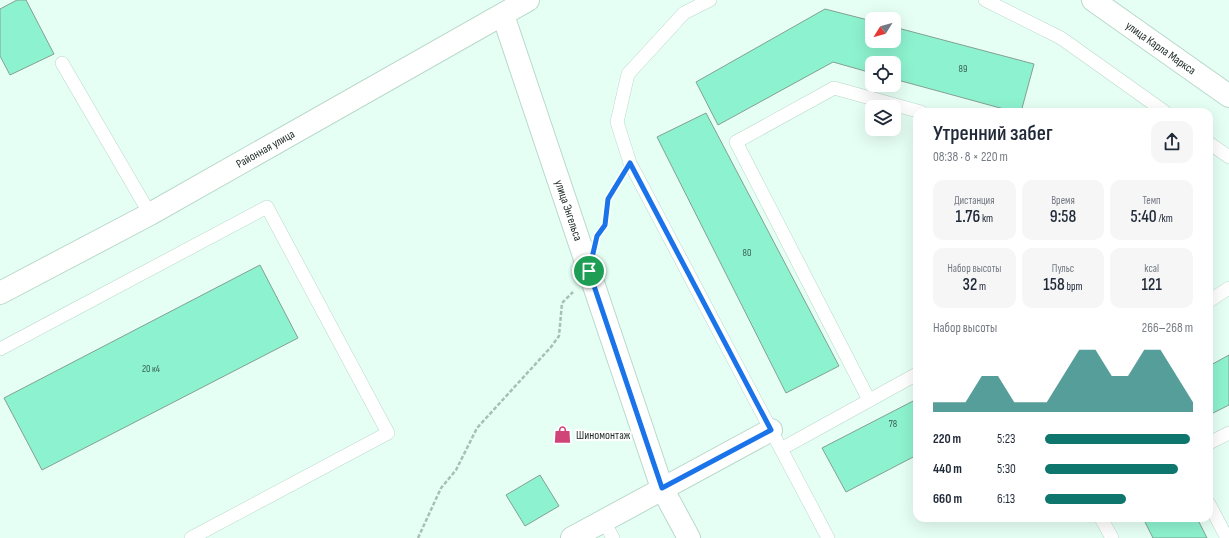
<!DOCTYPE html>
<html lang="ru">
<meta charset="utf-8">
<style>
body{margin:0;font-family:"Sofia Sans Condensed",sans-serif;background:#f6f6f7;color:#1f2937;height:100vh;display:flex;flex-direction:column;font-size:15px;white-space:nowrap}
*{box-sizing:border-box;margin:0}
p{font-size:13px;color:#747a83}
.icon{flex:none;width:22px;height:22px;fill:none;stroke:currentColor;stroke-width:2;stroke-linecap:round;stroke-linejoin:round}
.map{position:relative;flex:1;overflow:hidden}
.details{position:absolute;left:913px;top:108px;width:300px;height:414px;display:flex;flex-direction:column;background:#fff;border-radius:12px;box-shadow:0 4px 16px #0002}
.details>*{flex:none}
.needle{width:26px;rotate:233deg}
.buttons{position:absolute;left:865px;top:12px;display:grid;gap:8px}
.buttons a{display:grid;place-items:center;width:36px;height:36px;border-radius:8px;background:#fff;box-shadow:0 4px 16px #0002;font-size:20px}
.pin{position:absolute;display:grid;place-items:center;width:34px;height:34px;color:#fff;margin:-17px;border:2px solid #fff;border-radius:50%;box-shadow:0 1px 4px #0007}
.round{display:grid;place-items:center;flex:none;width:42px;height:42px;border-radius:12px;background:#f6f6f7}
.head{display:flex;align-items:center;justify-content:space-between;height:68px;padding:0 20px}
h1{font-size:22px;font-weight:600;line-height:30px}
.figures{display:grid;grid-template-columns:repeat(3,1fr);gap:6px;height:68px;padding:4px 20px}
.figures div{display:grid;align-content:center;border-radius:10px;background:#f6f6f7;text-align:center}
.figures b{font-size:17px;font-weight:600}
.figures small{font-size:11px;font-weight:400}
.figures p{font-size:11px}
.chart{height:112px;padding:8px 20px}
.chart p{display:flex;justify-content:space-between}
.chart svg{width:100%;height:72px;margin-top:4px;fill:#0f766e;opacity:.7}
ul{padding:0 20px;list-style:none;font-size:13px}
li{display:grid;grid-template-columns:64px 48px 1fr;align-items:center;height:30px}
li i{height:10px;border-radius:5px;background:#0f766e}
.map>svg:first-child{display:block}
</style>
<div class="map">
<svg width="1229" height="538" viewBox="0 0 1229 538">
<rect width="100%" height="100%" fill="#e6fff5"/>
<g fill="#8df2cf" stroke="#83a094">
<path d="M17 0H26L54 54 10 75 0 56V9Z"/>
<path d="M825 9 872 21V41H894V27L1034 64 1021 112H1015L894 79V63H872V73L833 62 718 125 696 82Z"/>
<path d="M706 113 839 366 786 393 657 137Z"/>
<path d="M260 265 298 338 42 470 4 398Z"/>
<path d="M1229 355V405L1209 415V366Z"/>
<path d="M917 399V455L846 492 822 448Z"/>
<path d="M540 475 559 506 525 526 506 495Z"/>
<path d="M1143 518H1197L1207 538H1153Z"/>
</g>
<g fill="none" stroke-linecap="round" stroke-linejoin="round">
<defs>
<g id="service">
<path d="M710 0 684 13 628 74 617 122 630 163 828 538"/>
<path d="M985 0 1061 38 1165 112"/>
<path d="M62 63 150 214"/>
<path d="M1209 143 1229 157"/>
<path d="M1209 301 1229 288"/>
<path d="M0 349 267 207 388 433 191 538"/>
<path d="M869 400 736 142 834 88 921 112"/>
<path d="M1209 443 1229 433"/>
<path d="M781 449 917 374"/>
<path d="M1209 504 1227 538"/>
<path d="M1101 518 1112 538"/>
<path d="M604 522 613 538"/>
</g>
<path id="minor" d="M572 538 771 430"/>
<g id="tertiary">
<path id="s1" d="M503 15 662 488 689 538"/>
</g>
<g id="secondary">
<path id="s2" d="M1093 0 1229 96"/>
<path id="s3" d="M0 293 150 214 528 0"/>
</g>
</defs>
<use href="#service" stroke="#b9d8cb" stroke-width="14"/>
<use href="#minor" stroke="#b9d8cb" stroke-width="24"/>
<use href="#tertiary" stroke="#b9d8cb" stroke-width="24"/>
<use href="#secondary" stroke="#b9d8cb" stroke-width="24"/>
<g stroke="#a9beb6" stroke-width="2.5" stroke-dasharray="4 2" stroke-linecap="butt">
<path d="M601 231 605 225 608 199 619 180"/>
<path d="M418 538 441 488 456 470 477 428 551 347 559 336 562 303 573 292"/>
</g>
<use href="#service" stroke="#fff" stroke-width="13"/>
<use href="#minor" stroke="#fff" stroke-width="22"/>
<use href="#tertiary" stroke="#fff" stroke-width="22"/>
<use href="#secondary" stroke="#fff" stroke-width="22"/>
</g>
<g fill="none" stroke-linecap="round" stroke-linejoin="round">
<defs>
<path id="route" d="M630 163 771 430 662 488 589 271 597 236 605 225 608 199Z"/>
</defs>
<use href="#route" stroke="#fff" stroke-width="8"/>
<use href="#route" stroke="#1a73e8" stroke-width="5"/>
</g>
<defs>
<symbol id="shop-bare" viewBox="-9 -9 18 18"><path d="M-5-2.5h2.3a2.7 3.5 0 0 1 5.4 0H5L5.5 6h-11ZM-1.5-2.5h3a1.5 2.3 0 0 0-3 0Z" fill="#d04477" stroke="#fff" stroke-width="2.5" paint-order="stroke"/></symbol>
</defs>
<g fill-rule="evenodd">
<use href="#shop-bare" x="550" y="422" width="25" height="25"/>
</g>
<g text-anchor="middle" stroke-width="4" stroke-linejoin="round" paint-order="stroke">
<g font-size="10" fill="#3a5d51">
<text x="963" y="72">89</text>
<text x="747" y="256">80</text>
<text x="151" y="372">20 к4</text>
<text x="893" y="427">78</text>
</g>
<g font-size="12" fill="#1f2b27" stroke="#fff">
<text dy="4" stroke="none"><textPath href="#s2" startOffset="83">улица Карла Маркса</textPath></text>
<text dy="4" stroke="none"><textPath href="#s3" startOffset="302">Районная улица</textPath></text>
<text dy="4" stroke="none"><textPath href="#s1" startOffset="206">улица Энгельса</textPath></text>
</g>
<g font-size="12" fill="#1f2b27" stroke="#fff" text-anchor="start">
<text x="576" y="439">Шиномонтаж</text>
</g>
</g>
</svg>
<div class="buttons">
<a><svg class="needle" viewBox="-14 -14 28 28"><path d="M0-13l5 13h-10z" fill="#e53935"/><path d="M0 13l5-13h-10z" fill="#747a83"/></svg></a>
<a><svg class="icon" aria-label="locate" viewBox="0 0 24 24"><circle cx="12" cy="12" r="6"/><path d="M12 2v4M12 18v4M2 12h4M18 12h4"/></svg></a>
<a><svg class="icon" aria-label="layers" viewBox="0 0 24 24"><path d="M12 4l9 5-9 5-9-5zM3 14l9 5 9-5"/></svg></a>
</div>
<div class="pin" style="left:589px;top:271px;background:#1e9e55"><svg class="icon" aria-label="arrive" viewBox="0 0 24 24"><path d="M6 21V4h12l-3 4 3 4H6"/></svg></div>
<section class="details">
<div class="head"><div><h1>Утренний забег</h1><p>08:38 · 8 × 220 m</p></div><a class="round"><svg class="icon" aria-label="share" viewBox="0 0 24 24"><path d="M12 15V3M7 8l5-5 5 5M5 13v7h14v-7"/></svg></a></div>
<div class="figures">
<div><p>Дистанция</p><b>1.76<small> km</small></b></div>
<div><p>Время</p><b>9:58</b></div>
<div><p>Темп</p><b>5:40<small> /km</small></b></div>
</div>
<div class="figures">
<div><p>Набор высоты</p><b>32<small> m</small></b></div>
<div><p>Пульс</p><b>158<small> bpm</small></b></div>
<div><p>kcal</p><b>121</b></div>
</div>
<div class="chart"><p><span>Набор высоты</span>266–268 m</p>
<svg viewBox="0 0 160 44" preserveAspectRatio="none"><path d="M0 44V38L10 38L20 38L30 22L40 22L50 38L60 38L70 38L80 22L90 6L100 6L110 22L120 22L130 6L140 6L150 22L160 38V44z"/></svg>
</div>
<ul>
<li><b>220 m</b>5:23<i style="width:98%"></i></li>
<li><b>440 m</b>5:30<i style="width:90%"></i></li>
<li><b>660 m</b>6:13<i style="width:55%"></i></li>
</ul>
</section>
</div>
